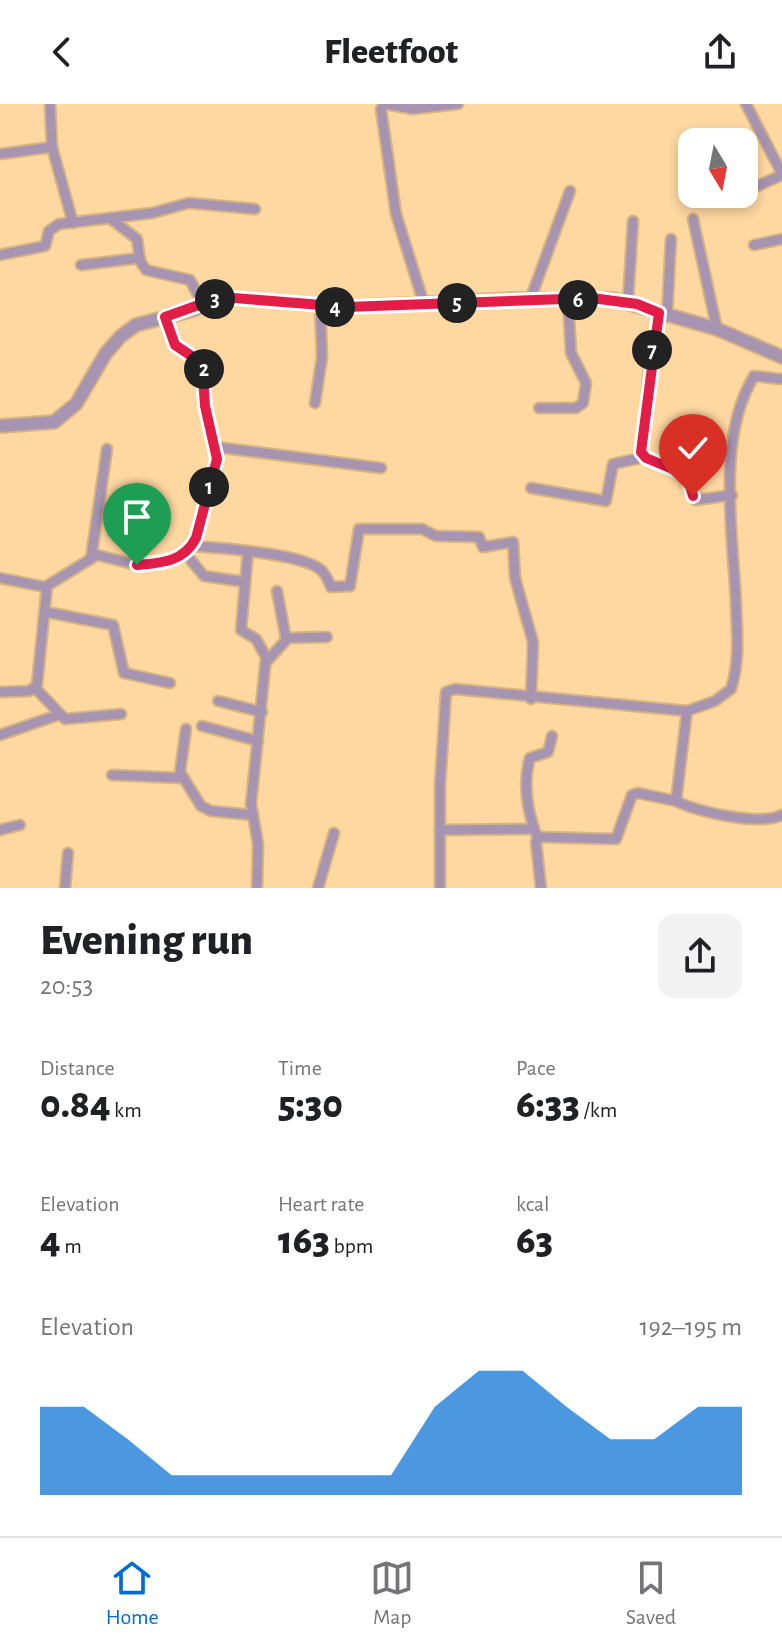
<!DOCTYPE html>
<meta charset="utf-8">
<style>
body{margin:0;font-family:"Alegreya Sans",sans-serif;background:#f2f2f2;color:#202124;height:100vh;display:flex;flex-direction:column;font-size:30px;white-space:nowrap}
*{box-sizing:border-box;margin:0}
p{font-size:26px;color:#757577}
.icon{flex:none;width:44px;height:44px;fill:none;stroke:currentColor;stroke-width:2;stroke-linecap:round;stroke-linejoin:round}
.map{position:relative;height:784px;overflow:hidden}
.details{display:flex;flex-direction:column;background:#fff;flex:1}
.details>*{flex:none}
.needle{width:52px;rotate:170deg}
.fabs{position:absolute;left:678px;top:24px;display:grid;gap:16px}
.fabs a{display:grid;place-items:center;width:80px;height:80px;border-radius:16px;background:#fff;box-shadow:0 4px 12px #0003;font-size:40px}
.pin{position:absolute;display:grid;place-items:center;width:68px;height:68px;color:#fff;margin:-82px -34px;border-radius:50% 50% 50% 0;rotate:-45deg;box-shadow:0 0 8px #0007}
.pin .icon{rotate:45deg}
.km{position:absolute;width:40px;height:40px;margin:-20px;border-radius:50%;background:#222;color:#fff;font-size:22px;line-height:40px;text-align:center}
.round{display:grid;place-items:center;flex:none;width:84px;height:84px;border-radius:16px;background:#f2f2f2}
.summary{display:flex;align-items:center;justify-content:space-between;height:136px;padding:0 40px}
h1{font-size:44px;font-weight:800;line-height:60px}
.stats{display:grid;grid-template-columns:repeat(3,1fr);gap:12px;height:136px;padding:8px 40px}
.stats div{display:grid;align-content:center}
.stats b{font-size:40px;font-weight:800}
.stats small{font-size:22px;font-weight:400}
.stats p{font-size:22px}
.chart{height:224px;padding:16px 40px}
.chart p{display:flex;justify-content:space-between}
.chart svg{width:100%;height:144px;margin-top:8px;fill:#006cd4;opacity:.7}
header{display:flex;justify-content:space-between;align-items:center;height:104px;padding:0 40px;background:#fff;font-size:36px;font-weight:800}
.dock{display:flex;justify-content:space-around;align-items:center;height:112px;border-top:2px solid #e0e0e0;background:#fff;font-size:22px;color:#757577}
.dock a{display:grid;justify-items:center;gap:4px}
.dock .current{color:#006cd4}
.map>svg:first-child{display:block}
</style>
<header><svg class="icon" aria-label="back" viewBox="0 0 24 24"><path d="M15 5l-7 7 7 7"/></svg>Fleetfoot<svg class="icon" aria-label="share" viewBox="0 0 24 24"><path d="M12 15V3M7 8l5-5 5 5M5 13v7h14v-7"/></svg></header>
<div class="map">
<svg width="782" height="784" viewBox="0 0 782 784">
<rect width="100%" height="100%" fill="#fed7a1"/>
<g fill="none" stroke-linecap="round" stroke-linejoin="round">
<defs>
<g id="minor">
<path d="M50 0 52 43"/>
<path d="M746 0 782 70"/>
<path d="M0 50 52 43 73 119"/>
<path d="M744 88 782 71"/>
<path d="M716 93 737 90"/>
<path d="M111 115 137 135 140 157 146 166 190 176 203 200"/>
<path d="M693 115 717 225"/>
<path d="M754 141 782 135"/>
<path d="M0 151 45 142 49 127 59 120 152 109 189 99 255 105"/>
<path d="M81 161 140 154"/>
<path d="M530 196 570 87"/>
<path d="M628 198 633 117"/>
<path d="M424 200 396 110 381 5 385 0 413 5 458 0"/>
<path d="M659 209 650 257 641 348 646 354 687 371 696 396 732 391"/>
<path d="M667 213 671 135"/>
<path d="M315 299 322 253 320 202"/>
<path d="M539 304H576L583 299 586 279 571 249 568 197"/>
<path d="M216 343 381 364"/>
<path d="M531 384 606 397 613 360 645 353"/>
<path d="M192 442C217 444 305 449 322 467 326 471 329 478 331 483L350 482 359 425H422L436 432 479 433 483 443 513 438 515 474 533 538 531 595"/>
<path d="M248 447 241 526 256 535 266 553 251 700 258 740 257 784"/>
<path d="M185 449 204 472 245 478"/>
<path d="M91 454 107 345"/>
<path d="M0 474 45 483 97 451 137 461 155 459 176 455 192 442 217 355 205 302 202 259 175 241 165 213"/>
<path d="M277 487 286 535"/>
<path d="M46 508 113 521 124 569 170 579"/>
<path d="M266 558 288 534 327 533"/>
<path d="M36 585 65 615 121 610"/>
<path d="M0 588 29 587 37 581 47 482"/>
<path d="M218 597 262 608"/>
<path d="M202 622 258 637"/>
<path d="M186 625 180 668 201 702 211 707 253 711"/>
<path d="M0 631 58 611"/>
<path d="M112 671 182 674"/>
<path d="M676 697C698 708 759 722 782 711"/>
<path d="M0 726 20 721"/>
<path d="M440 726 534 725"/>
<path d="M538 735C528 711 522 680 530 654L548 648 552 632"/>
<path d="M65 784 68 749"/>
<path d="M318 784 334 729"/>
<path d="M440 784V681L446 588 455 585 687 607"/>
<path d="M541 784 536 738 539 733 616 735 632 691 638 689 676 697 687 607 715 597 731 585C740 556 737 530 736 500 733 429 716 334 754 272L782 275"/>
</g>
<path id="tertiary" d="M0 322 54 318 76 300 106 249 121 232 136 221 193 206 221 193 347 203 513 195H613L717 225 782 253"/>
</defs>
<use href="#minor" stroke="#d7b483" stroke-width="13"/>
<use href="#tertiary" stroke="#d7b483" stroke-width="16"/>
<use href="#minor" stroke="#a794b0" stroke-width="9"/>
<use href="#tertiary" stroke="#a794b0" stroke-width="12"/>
</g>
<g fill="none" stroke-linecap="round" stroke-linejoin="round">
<defs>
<path id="route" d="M137 461C161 459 184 458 196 434L217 355 205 302 202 259 175 241 165 213 221 193 347 203 592 194 637 200 659 209 641 348 646 354 687 371 693 392"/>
</defs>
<use href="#route" stroke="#fff" stroke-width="16"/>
<use href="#route" stroke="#e11d48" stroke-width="10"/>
</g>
</svg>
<div class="fabs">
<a><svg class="needle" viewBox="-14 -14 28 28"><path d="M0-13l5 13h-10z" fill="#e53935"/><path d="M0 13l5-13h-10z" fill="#757577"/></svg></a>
</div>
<div class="pin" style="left:137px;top:461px;background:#1e9e55"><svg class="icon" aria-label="arrive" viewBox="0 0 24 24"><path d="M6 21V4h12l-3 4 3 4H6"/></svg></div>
<div class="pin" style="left:693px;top:392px;background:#d93025"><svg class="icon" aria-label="check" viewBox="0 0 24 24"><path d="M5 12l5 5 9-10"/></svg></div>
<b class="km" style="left:209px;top:383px">1</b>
<b class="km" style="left:204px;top:265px">2</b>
<b class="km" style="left:215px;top:195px">3</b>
<b class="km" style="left:335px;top:203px">4</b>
<b class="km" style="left:457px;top:199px">5</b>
<b class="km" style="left:578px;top:196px">6</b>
<b class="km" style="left:652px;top:246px">7</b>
</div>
<section class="details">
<div class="summary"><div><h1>Evening run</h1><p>20:53</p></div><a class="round"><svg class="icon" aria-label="share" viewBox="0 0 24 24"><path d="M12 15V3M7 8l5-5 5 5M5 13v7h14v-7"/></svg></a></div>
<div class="stats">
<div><p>Distance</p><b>0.84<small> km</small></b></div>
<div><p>Time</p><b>5:30</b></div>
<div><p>Pace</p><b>6:33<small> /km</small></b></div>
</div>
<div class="stats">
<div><p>Elevation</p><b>4<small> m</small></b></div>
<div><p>Heart rate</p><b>163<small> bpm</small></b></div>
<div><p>kcal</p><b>63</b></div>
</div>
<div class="chart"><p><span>Elevation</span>192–195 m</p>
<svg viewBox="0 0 160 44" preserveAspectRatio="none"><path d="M0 44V17L10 17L20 27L30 38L40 38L50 38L60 38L70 38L80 38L90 17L100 6L110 6L120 17L130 27L140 27L150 17L160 17V44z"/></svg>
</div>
</section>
<nav class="dock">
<a class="current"><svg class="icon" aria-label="home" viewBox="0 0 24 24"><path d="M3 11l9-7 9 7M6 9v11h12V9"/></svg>Home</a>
<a><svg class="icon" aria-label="map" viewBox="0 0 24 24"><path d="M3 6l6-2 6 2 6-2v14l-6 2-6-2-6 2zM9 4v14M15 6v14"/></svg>Map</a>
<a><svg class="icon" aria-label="saved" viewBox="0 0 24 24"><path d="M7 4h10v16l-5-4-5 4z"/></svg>Saved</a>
</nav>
